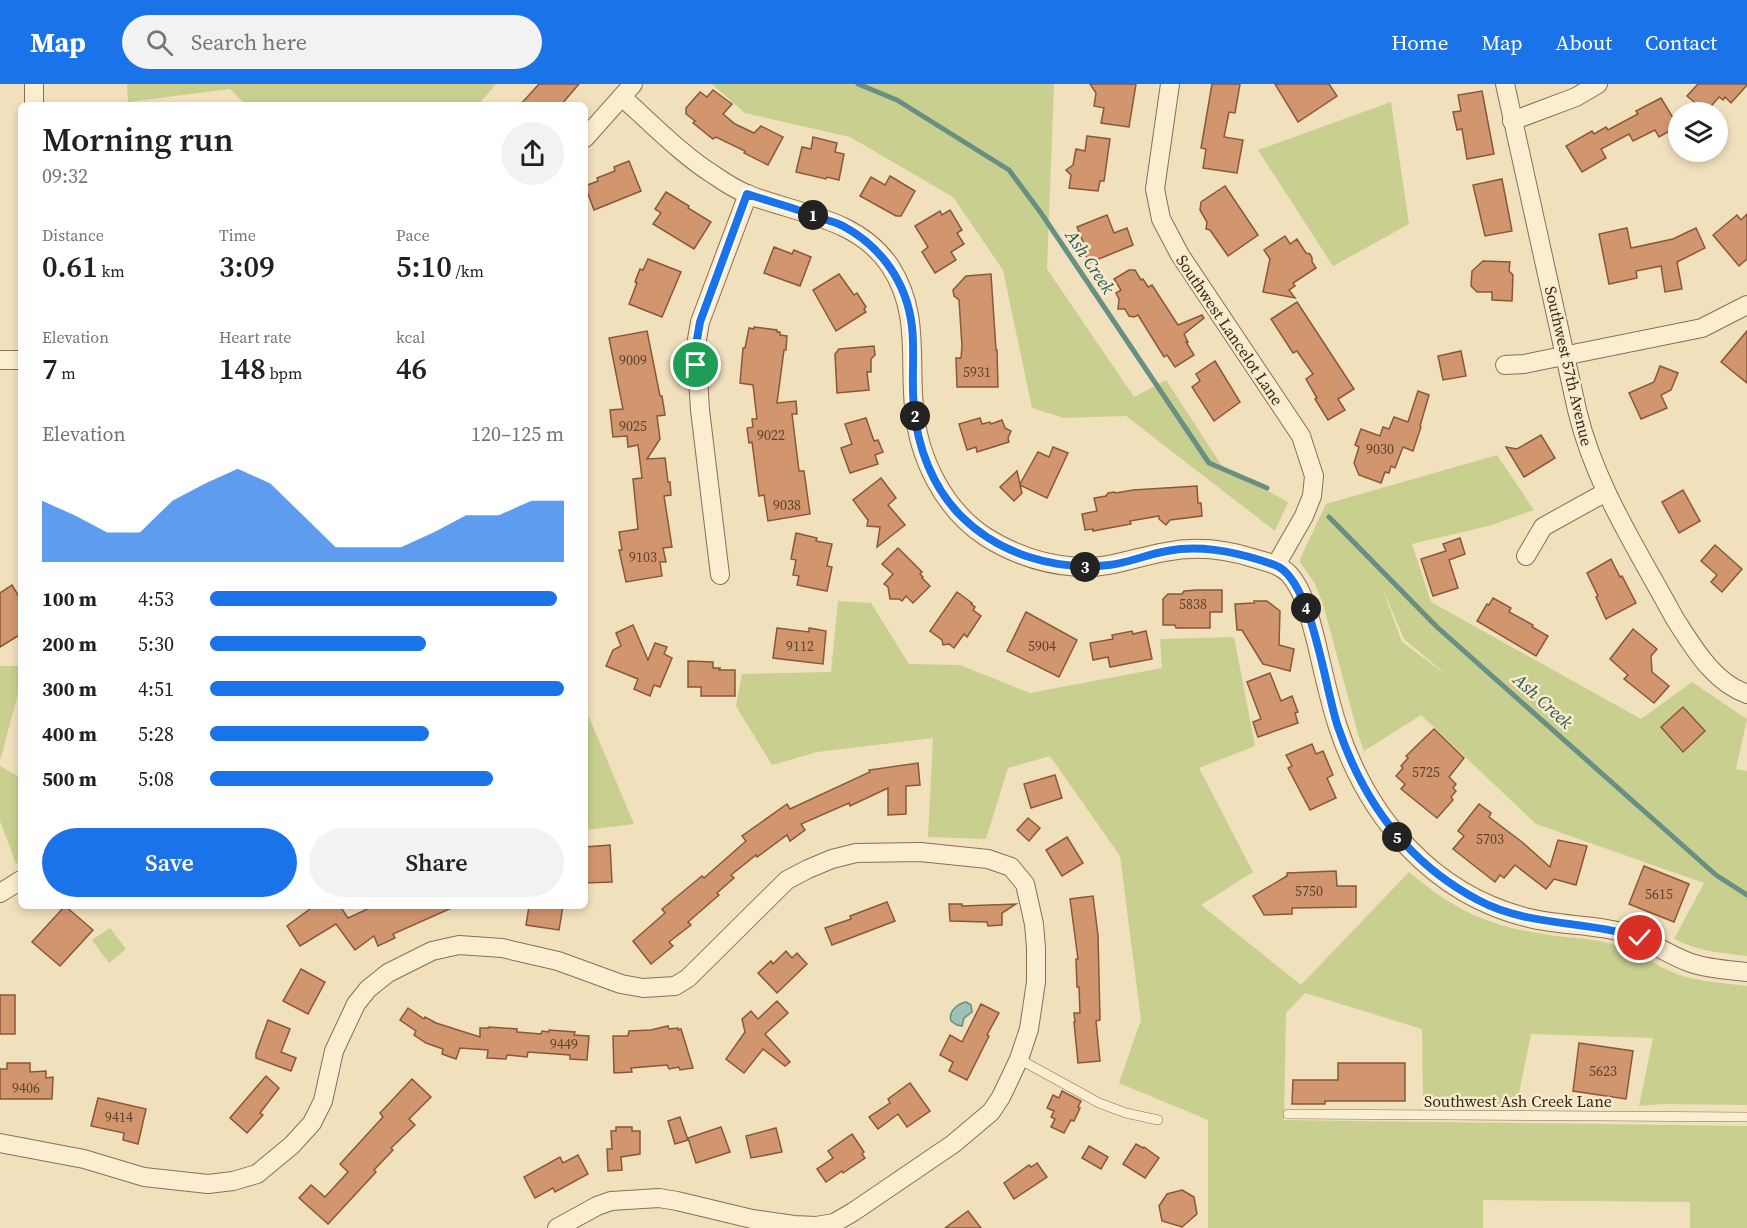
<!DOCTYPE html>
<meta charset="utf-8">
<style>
body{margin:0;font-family:"Source Serif 4",serif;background:#f2f2f2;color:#202124;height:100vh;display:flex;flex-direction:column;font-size:22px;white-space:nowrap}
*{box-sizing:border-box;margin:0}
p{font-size:20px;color:#757577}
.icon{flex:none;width:33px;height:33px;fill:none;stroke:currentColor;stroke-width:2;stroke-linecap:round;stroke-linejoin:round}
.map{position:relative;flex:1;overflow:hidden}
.sheet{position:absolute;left:18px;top:18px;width:570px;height:807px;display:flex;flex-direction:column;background:#fff;border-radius:9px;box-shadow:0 3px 9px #0003}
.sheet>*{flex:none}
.controls{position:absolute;left:1668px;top:18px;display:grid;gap:12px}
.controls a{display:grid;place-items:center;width:60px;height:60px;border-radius:50%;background:#fff;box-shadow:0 3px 9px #0003;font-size:30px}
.pin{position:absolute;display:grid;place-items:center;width:51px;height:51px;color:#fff;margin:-26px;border:3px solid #fff;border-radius:50%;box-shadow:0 2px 6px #0007}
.km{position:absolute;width:30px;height:30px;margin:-15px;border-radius:50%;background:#222;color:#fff;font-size:16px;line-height:30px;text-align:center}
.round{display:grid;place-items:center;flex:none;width:63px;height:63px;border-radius:32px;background:#f2f2f2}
.headline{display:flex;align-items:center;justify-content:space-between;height:102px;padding:0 24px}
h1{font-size:33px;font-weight:600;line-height:45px}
.figures{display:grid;grid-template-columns:repeat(3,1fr);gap:9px;height:102px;padding:6px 24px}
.figures div{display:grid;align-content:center}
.figures b{font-size:30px;font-weight:600}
.figures small{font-size:16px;font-weight:400}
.figures p{font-size:16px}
.chart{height:168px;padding:12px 24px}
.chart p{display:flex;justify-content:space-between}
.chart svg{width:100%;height:108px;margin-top:6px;fill:#1a73e8;opacity:.7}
.cta{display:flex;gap:12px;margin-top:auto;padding:12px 24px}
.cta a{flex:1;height:69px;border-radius:36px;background:#1a73e8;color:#fff;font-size:24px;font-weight:600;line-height:69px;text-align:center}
.cta a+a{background:#f2f2f2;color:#202124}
ul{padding:0 24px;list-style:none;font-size:20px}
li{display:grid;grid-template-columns:96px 72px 1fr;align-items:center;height:45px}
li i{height:15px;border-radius:8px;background:#1a73e8}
header{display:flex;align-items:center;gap:36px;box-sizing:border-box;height:84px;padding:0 30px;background:#1a73e8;color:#fff}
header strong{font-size:28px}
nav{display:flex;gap:33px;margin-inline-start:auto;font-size:21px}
.search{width:420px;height:54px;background:#f2f2f2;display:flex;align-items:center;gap:15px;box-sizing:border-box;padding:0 21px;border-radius:33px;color:#757577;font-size:22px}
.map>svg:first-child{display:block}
</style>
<header>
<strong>Map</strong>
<div class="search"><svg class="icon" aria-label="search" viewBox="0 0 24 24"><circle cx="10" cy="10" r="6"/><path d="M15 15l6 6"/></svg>Search here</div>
<nav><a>Home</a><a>Map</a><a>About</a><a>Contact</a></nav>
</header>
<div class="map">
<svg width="1747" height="1144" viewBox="0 0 1747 1144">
<rect width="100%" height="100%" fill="#f1e0bc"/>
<g fill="#c9cf8f" fill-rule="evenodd">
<path d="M127 0H496L478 21H246L230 5 128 18Z"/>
<path d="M712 0H1054L1047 185 1134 313 1166 296 1222 382 1288 418 1275 447 1126 332 1064 334 1032 324 1003 186 953 113 850 53 745 29Z"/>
<path d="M1391 18 1409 140 1333 182 1258 66Z"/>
<path d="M1497 371 1534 426 1492 441 1412 460 1431 518 1641 635 1692 598 1747 635 1736 685 1747 687V872C1722 869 1697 867 1674 855L1704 799 1536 740 1421 631 1364 667 1358 650 1323 520 1315 500 1300 478V475L1326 420ZM1381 501 1404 555 1448 592 1402 558Z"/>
<path d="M838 517 871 519 909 580 960 581 1030 609 1162 584 1160 555 1234 553 1255 662 1199 684 1253 788 1201 821 1301 901 1409 788C1456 827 1488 842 1549 851 1568 854 1589 854 1608 859 1634 865 1655 882 1679 891 1701 898 1724 899 1747 902V1021L1664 1020 1639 1022 1653 954 1531 950 1516 1024 1423 1023 1422 945 1305 909 1286 929 1284 1036 1747 1042V1144H1690V1118L1483 1116V1144H1208V1036L1119 999 1141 936 1120 772 1050 672 1008 684 986 755 928 753 933 654 817 668 772 681 736 622 742 590 831 588Z"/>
<path d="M0 582H21V598L0 677Z"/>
<path d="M585 626H586L634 740 585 746Z"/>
<path d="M0 682 21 694V776L16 780 0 737Z"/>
<path d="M110 844 126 865 109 879 92 856Z"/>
</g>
<path fill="#a0c1b7" stroke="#678f84" stroke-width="1.5" d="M966 918 971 921 972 928 964 934 962 942 957 941 951 937C948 928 957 920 966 918Z"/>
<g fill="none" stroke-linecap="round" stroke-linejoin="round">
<g stroke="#678f84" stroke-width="5">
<path d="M858 0 897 16 1009 86 1041 129 1209 379 1267 404"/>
<path d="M1329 433 1437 543 1716 791 1747 811"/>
</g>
</g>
<g fill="#d2966f" stroke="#8a5739" stroke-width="1.5">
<path d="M539 0H579L561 21H520Z"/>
<path d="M1090 0H1136L1129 43 1101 39 1104 24 1094 22 1096 9Z"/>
<path d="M1212 0H1240L1235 29 1229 28 1224 53 1243 56 1237 89 1203 84 1206 65 1201 64Z"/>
<path d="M1275 0H1329L1337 12 1298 38Z"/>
<path d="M1698 0H1747V1L1731 19 1725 13 1723 16 1719 13 1706 28 1687 12Z"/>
<path d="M713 6 732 20 723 30 735 40 754 49 761 42 783 53 768 81 744 69 745 67 716 53 713 55 693 39 695 37 686 30V24L700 8 707 13Z"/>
<path d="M1482 7 1494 70 1467 75 1462 45 1457 46 1453 28 1461 27 1458 11Z"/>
<path d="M1661 14 1678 42 1659 53 1655 46 1633 57 1629 50 1601 65 1606 74 1582 88 1566 62 1592 47 1594 50 1606 43 1608 46 1638 30 1636 27Z"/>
<path d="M1087 52 1110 55 1104 97H1100L1098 107 1069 104 1071 91 1066 86 1073 81 1076 65 1085 67Z"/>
<path d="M813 53 837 59 835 68 844 70 839 96 827 93 826 95 796 88 802 63 811 65Z"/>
<path d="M629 77 641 107 594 126 585 102 598 97 597 94 615 87 614 83Z"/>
<path d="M890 92 915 107 901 132H896L860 112 871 93 885 101Z"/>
<path d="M1502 95 1512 147 1485 152 1473 101Z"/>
<path d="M1225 102 1258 151 1228 172 1210 146 1206 145 1207 138 1200 126 1201 118Z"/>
<path d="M666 108 689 122 688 124 711 138 694 165 653 140 661 129 655 125Z"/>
<path d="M950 126 962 146 957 149 964 160 951 168 956 176 935 189 922 168 928 163 915 142 940 127 942 131Z"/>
<path d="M1747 130V175L1739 182 1713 151 1737 131 1741 136Z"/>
<path d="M1107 131 1114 149 1127 144 1133 161 1089 179 1081 159 1083 158 1077 143Z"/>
<path d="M1627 144 1631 164 1673 155 1696 144 1705 164 1677 178 1682 205 1665 208 1661 182 1636 187 1637 194 1609 200 1599 150Z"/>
<path d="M1285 152 1290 160 1297 155 1306 169 1310 170 1312 174V178L1316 184 1293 199 1295 202 1289 206 1295 214 1263 208 1270 175 1264 166Z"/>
<path d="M774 163 792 170 794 166 811 173 800 202 764 189Z"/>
<path d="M648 175 681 188 662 233 629 220 637 199 635 198 640 185 643 186Z"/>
<path d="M1483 177 1510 178 1509 187 1513 191 1512 217 1492 216V208H1477L1471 202 1472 187Z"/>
<path d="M1129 186H1135L1141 196 1143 195 1148 203 1152 201 1178 241 1202 231 1204 234 1184 250 1188 258H1186L1194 271 1175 283 1167 271 1164 273 1138 231 1134 233 1129 232 1125 225H1118L1119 215 1116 209 1121 206 1114 195Z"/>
<path d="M839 190 854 211 857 209 866 223 864 225 866 228 836 247 813 206Z"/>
<path d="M991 190 996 266H997L998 303H957L956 274H961L962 262 959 216 954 212 953 206 966 192Z"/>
<path d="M1297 218 1354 305 1338 315 1345 326 1328 336 1315 315 1317 314 1306 295 1313 290 1297 267 1293 269 1271 235Z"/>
<path d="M754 243 777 246V248H780V251L787 252 786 266H784L777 319 796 317 797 330H792L799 387H804L810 430 768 437 764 411 759 412 752 358 749 359 747 344 753 343 752 335H757L753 301 740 299 743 264H745L749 244 754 245Z"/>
<path d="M647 247 660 312H662L665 331 657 332 660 355 647 375 665 374 668 398H670L671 411 664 412 672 463 663 464 666 478H660L662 492 626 498 619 466H622L619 448 638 445 633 395 642 394 638 361 628 363 627 352 613 353 610 326 623 325 609 254Z"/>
<path d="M1747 247V299L1721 278Z"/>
<path d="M874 262 875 271 871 275V288H867L869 306 837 309 835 270 839 265Z"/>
<path d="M1461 267 1466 292 1443 296 1438 272Z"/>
<path d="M1215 277 1240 318 1214 337 1192 303 1200 297 1196 290Z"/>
<path d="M1660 282 1678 289 1671 306 1661 311 1667 324 1641 335 1629 309 1654 298Z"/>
<path d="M1418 307 1429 311 1420 342 1421 343 1413 367 1403 363 1395 384 1391 382 1389 389 1385 388 1381 399 1359 391 1354 379 1359 363 1355 361 1361 345 1380 352 1383 343 1389 345 1394 333 1408 338Z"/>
<path d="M866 334 874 357 878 356 883 368 875 371 878 380 850 389 841 364 852 360 845 340Z"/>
<path d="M980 334 982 340 990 338 991 340 1002 336 1005 344 1011 347 1008 354 1009 358 977 368 976 363 967 366 959 340Z"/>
<path d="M1541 351 1555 374 1524 393 1506 363 1517 365Z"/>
<path d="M1053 363 1068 369 1047 414 1020 401 1022 409 1014 417 1000 403 1017 387 1020 400 1038 368 1049 373Z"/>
<path d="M881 394 896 414 888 421 905 441 877 463 880 443 867 442 868 436 853 416Z"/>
<path d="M1197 402 1198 419H1201L1202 432 1170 436 1166 441 1159 435V432L1130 437 1131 440 1093 447V445L1085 446 1082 430 1097 427 1094 414 1106 412 1108 409 1114 408 1116 409 1133 406Z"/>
<path d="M1683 406 1700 437 1679 449 1662 418Z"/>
<path d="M796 449 817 454 816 457 832 460 827 482 832 483 827 507 797 501 799 492 793 491 796 476 791 475Z"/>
<path d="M1460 454 1465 470 1449 476 1458 504 1433 512 1421 475 1446 467 1443 460Z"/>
<path d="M1715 461 1742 485 1722 508 1711 498 1717 491 1701 477Z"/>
<path d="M898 464 922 488 920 490 923 493 922 494 930 502 913 519 906 512 902 517 899 515H890L888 503 884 500 893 490 882 480Z"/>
<path d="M1611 475 1620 493 1622 492 1636 519 1606 535 1596 513 1598 512 1587 489Z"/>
<path d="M12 501 21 516V550L0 563V509Z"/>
<path d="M1197 506H1222V528H1210V544H1176L1175 541H1163V515L1168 510H1182L1184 507Z"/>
<path d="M957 508 972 519 971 520 975 523 973 526 981 532 967 553 964 550 954 564 949 560 943 561 942 556 930 547Z"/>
<path d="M1493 514 1511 524 1509 528 1533 541 1532 543 1548 552 1536 572 1477 537 1487 520 1489 521Z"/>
<path d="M1254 517H1267L1280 527 1279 561 1294 565 1290 587 1263 580 1242 546H1237L1235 520 1254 519Z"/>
<path d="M1026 528 1077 556 1059 593 1007 567Z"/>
<path d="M633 541 648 576 655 559 667 563 664 570 672 574 660 603 654 601 650 612 634 605 638 595 606 582 613 566 621 562 616 549Z"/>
<path d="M777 544 809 548V544L826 547 823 580 773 574Z"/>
<path d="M1633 545 1657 565 1651 572 1652 588 1669 602 1654 619 1624 595 1628 591 1610 575Z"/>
<path d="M1132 547 1133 550 1146 547 1152 575 1110 583 1108 573 1093 576 1090 559 1113 555 1112 551Z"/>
<path d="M688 577 713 578V584H720L719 586H735V612H701V603H688Z"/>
<path d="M1270 589 1281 617 1292 612 1298 628 1295 629 1298 639 1258 653 1253 638 1261 635 1247 598Z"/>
<path d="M1683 623 1705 647 1683 668 1661 643Z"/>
<path d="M1434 645 1464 674 1449 693 1456 700 1453 704 1456 707 1451 713 1453 716 1437 734 1401 705 1405 700 1396 692 1403 684 1401 682 1408 674 1406 672Z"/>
<path d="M1312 660 1316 670 1323 667 1333 691 1327 694 1336 714 1310 726 1288 684 1292 682 1286 671Z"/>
<path d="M918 679 920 701 906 702V730L888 731V704L850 722 849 719 801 740 805 746 790 757 787 751 757 773 756 771 731 791 734 794 717 809 719 811 688 838 691 841 669 858 673 862 651 880 633 857 665 829 662 825 702 792 704 794 746 757 742 752 787 720 790 725 870 688 869 686Z"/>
<path d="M1055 691 1062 714 1031 724 1024 700Z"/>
<path d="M1479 720 1491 729 1489 733 1522 758 1550 783 1558 756 1587 762 1576 801 1554 795 1546 805 1515 781 1504 794 1500 791 1495 798 1453 765 1464 752 1458 747Z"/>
<path d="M1028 734 1040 744 1029 757 1017 746Z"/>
<path d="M1067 753 1083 779 1062 792 1046 766Z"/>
<path d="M610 761 612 798 585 799V763Z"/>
<path d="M1644 782 1689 800 1674 838 1629 820Z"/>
<path d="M1336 787 1337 802H1356V823L1292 824V830L1264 831 1253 812 1287 792V789Z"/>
<path d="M1093 812 1098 851 1100 936 1096 937 1100 977 1078 979 1074 938H1075L1074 929H1080L1079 903H1077L1076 875H1078L1070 815Z"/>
<path d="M887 818 895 837 832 861 825 844 851 835 850 832Z"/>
<path d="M949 820H962V822L1016 820 1002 829V841L988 842 987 838 950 837Z"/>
<path d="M65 822 93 846 60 882 32 858Z"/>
<path d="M314 822H340L348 834 374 822H456L393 850 395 854 378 862 374 852 355 866 336 840 300 862 287 842Z"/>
<path d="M529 822H563L559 846 526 841Z"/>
<path d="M786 867 792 874 797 869 807 880 777 909 758 889 771 877 773 880Z"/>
<path d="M301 885 325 898 308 930 283 917Z"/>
<rect x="0" y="911" width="15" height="39"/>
<path d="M777 917 788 929 765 950 790 978 785 982 763 965 744 989 726 975 745 948 742 935 751 927 758 935Z"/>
<path d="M981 920 999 929 987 951 989 952 967 996 949 987 953 978 940 971 950 951 962 958Z"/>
<path d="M408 924 424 935 425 933 436 939 480 953V944H489V943L517 945V948L541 950 542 947 549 948V946L575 948 574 951 589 952 587 976 570 975V971L528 968 527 973 507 971 506 975 487 974 488 966 460 964 456 975 442 970 443 965 426 959 414 951 416 947 400 936Z"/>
<path d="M268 936 290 945 281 968 296 974 291 987 256 974V969Z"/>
<path d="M668 942 669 945 678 944V946L681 945 693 984 680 986 679 983 669 985 667 981 631 984 632 988 614 989 613 952H628L629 947 651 946Z"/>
<path d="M1579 959 1633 967 1626 1015 1573 1007Z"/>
<path d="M7 979H30V988L46 987V994L53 993 52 1015H0V985H7Z"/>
<path d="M1338 979H1405V1017H1325V1020H1292L1293 996H1338Z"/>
<path d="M266 992 279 1004 260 1029 263 1031 247 1049 230 1034Z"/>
<path d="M412 995 431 1013 409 1035 415 1041 391 1064 393 1066 374 1086 376 1088 328 1140 299 1114 311 1101 325 1113 348 1088 340 1080 383 1033 380 1029Z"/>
<path d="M910 999 930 1027 907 1043 898 1030 878 1045 869 1033 890 1019 888 1015Z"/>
<path d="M1062 1007 1081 1017 1078 1023 1080 1024 1074 1037 1071 1036 1064 1049 1051 1043 1055 1035 1051 1033 1054 1027 1047 1024 1053 1011 1059 1014Z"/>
<path d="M98 1014 146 1025 138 1060 123 1056 124 1049 91 1042Z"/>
<path d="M680 1033 688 1056 675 1060 668 1037Z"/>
<path d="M616 1043H632V1047H640V1070L621 1073 622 1086 608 1087 607 1065H612L611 1047H616Z"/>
<path d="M721 1043 730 1068 696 1079 688 1054Z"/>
<path d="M776 1044 782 1068 751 1074 746 1052Z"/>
<path d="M852 1050 864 1068 862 1070 865 1074 843 1089 842 1087 826 1098 817 1085 833 1074 828 1067Z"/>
<path d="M1136 1060 1143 1064 1144 1063 1159 1074 1145 1094 1123 1080Z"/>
<path d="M1089 1062 1108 1073 1101 1085 1082 1074Z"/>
<path d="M578 1071 588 1090 555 1108 553 1104 535 1114 524 1093 560 1073 563 1079Z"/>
<path d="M1037 1079 1047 1093 1014 1115 1004 1099 1029 1081 1031 1083Z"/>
<path d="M1182 1106 1194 1113 1197 1130 1182 1143 1162 1137 1159 1122 1167 1110Z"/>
<path d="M968 1127 981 1144H945Z"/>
</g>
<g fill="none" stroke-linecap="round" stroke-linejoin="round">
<defs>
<g id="service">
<path d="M1019 975 1099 1019 1126 1029 1158 1036"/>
<path d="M1288 1030 1747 1033"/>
</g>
<g id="minor">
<path d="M34 0V21"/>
<path d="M1170 0 1155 105 1161 135 1180 171 1301 352 1314 392 1312 412 1304 432 1276 481"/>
<path d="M1505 0 1577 326C1595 402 1639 468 1675 535 1694 564 1713 598 1747 610"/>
<path d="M622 13C650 38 682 71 714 91 724 98 737 106 749 111 798 130 858 134 890 182 920 228 909 273 914 323 918 373 943 425 986 453 1013 470 1046 481 1078 483 1108 485 1136 473 1165 468 1194 462 1225 465 1253 474 1265 478 1279 480 1289 490 1305 508 1310 535 1316 557 1323 586 1329 616 1338 643 1368 734 1433 811 1529 834 1561 842 1594 840 1625 849 1649 856 1668 871 1691 879 1709 885 1729 886 1747 888"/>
<path d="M1512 37 1576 13 1598 0"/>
<path d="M585 54 633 0"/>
<path d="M0 276H21"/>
<path d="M1505 281 1524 280 1702 244 1747 221"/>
<path d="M1526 472 1543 443 1606 408"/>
<path d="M720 491 700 326 696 261 700 238 748 110"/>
<path d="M0 809 21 796"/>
<path d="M0 1059 84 1075 144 1093 208 1100 233 1097 257 1090 292 1061 312 1039 323 1017 334 967 356 920 368 905 388 889 432 867 459 861 502 864 558 877 621 900 643 904 675 902 688 894 787 796 808 785 832 775 856 769 920 768 988 775 1011 783 1025 800 1034 840 1036 864V898L1029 945 1019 975 1001 1013 991 1028 953 1060 853 1128 834 1139 816 1142 794 1141 752 1135 677 1117 659 1114 611 1117 597 1122 557 1144"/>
</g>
</defs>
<use href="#service" stroke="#896f54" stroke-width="10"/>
<use href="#minor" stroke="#896f54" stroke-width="20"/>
<use href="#service" stroke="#fbedcf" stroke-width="9"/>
<use href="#minor" stroke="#fbedcf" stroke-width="18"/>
</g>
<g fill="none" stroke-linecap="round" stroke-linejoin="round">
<defs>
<path id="route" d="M696 281V261L700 238 747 110C771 118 795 124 818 133 826 136 835 138 843 142 882 163 907 199 912 243 915 269 911 297 914 323 917 363 933 404 961 432 999 470 1055 487 1109 481 1129 479 1148 470 1167 467 1199 461 1230 467 1260 476 1266 478 1273 480 1279 483 1313 503 1325 605 1338 643 1363 717 1408 779 1478 816 1528 843 1587 836 1640 854"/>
</defs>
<use href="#route" stroke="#fff" stroke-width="12"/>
<use href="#route" stroke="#1a73e8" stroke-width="8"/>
</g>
<g text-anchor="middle" stroke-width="5" stroke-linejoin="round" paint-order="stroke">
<g font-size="14" fill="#5e442f">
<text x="633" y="281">9009</text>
<text x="977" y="293">5931</text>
<text x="633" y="347">9025</text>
<text x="771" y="356">9022</text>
<text x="1380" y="370">9030</text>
<text x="787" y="426">9038</text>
<text x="643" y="478">9103</text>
<text x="1193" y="525">5838</text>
<text x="800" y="567">9112</text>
<text x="1042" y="567">5904</text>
<text x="1426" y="693">5725</text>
<text x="1490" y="760">5703</text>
<text x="1309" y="812">5750</text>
<text x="1659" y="815">5615</text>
<text x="564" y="965">9449</text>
<text x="1603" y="992">5623</text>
<text x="26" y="1009">9406</text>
<text x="119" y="1038">9414</text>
</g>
<g font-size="16" fill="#37281a" stroke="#f8eacc">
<text transform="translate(1230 246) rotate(56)" y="6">Southwest Lancelot Lane</text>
<text transform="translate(1569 282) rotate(77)" y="6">Southwest 57th Avenue</text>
<text x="1518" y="1023">Southwest Ash Creek Lane</text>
</g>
<g font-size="18" font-style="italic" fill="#285854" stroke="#f8eacc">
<text transform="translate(1090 178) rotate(56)" y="6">Ash Creek</text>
<text transform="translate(1543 617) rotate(42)" y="6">Ash Creek</text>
</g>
</g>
</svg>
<div class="controls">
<a><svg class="icon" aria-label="layers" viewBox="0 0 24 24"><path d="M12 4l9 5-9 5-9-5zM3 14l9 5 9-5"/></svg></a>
</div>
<div class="pin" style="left:696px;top:281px;background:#1e9e55"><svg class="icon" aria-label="arrive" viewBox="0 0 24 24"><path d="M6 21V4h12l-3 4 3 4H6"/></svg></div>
<div class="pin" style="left:1640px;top:854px;background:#d93025"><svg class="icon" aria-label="check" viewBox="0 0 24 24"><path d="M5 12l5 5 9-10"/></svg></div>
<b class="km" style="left:813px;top:131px">1</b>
<b class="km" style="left:915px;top:332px">2</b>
<b class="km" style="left:1085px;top:483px">3</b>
<b class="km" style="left:1306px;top:524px">4</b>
<b class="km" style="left:1397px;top:753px">5</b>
<section class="sheet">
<div class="headline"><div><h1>Morning run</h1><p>09:32</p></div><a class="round"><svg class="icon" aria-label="share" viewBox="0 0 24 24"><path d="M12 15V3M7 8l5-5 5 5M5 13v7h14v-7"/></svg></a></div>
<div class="figures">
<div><p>Distance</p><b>0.61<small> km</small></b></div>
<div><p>Time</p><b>3:09</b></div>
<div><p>Pace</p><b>5:10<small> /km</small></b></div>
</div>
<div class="figures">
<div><p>Elevation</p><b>7<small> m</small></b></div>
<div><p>Heart rate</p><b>148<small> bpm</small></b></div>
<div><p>kcal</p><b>46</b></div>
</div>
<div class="chart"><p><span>Elevation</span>120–125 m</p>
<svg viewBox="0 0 160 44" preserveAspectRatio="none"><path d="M0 44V19L10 25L20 32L30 32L40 19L50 12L60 6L70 12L80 25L90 38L100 38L110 38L120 32L130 25L140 25L150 19L160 19V44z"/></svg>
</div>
<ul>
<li><b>100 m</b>4:53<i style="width:98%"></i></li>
<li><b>200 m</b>5:30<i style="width:61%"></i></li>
<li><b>300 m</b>4:51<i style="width:100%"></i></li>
<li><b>400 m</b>5:28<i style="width:62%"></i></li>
<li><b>500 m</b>5:08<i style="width:80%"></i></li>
</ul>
<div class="cta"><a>Save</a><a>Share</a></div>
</section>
</div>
